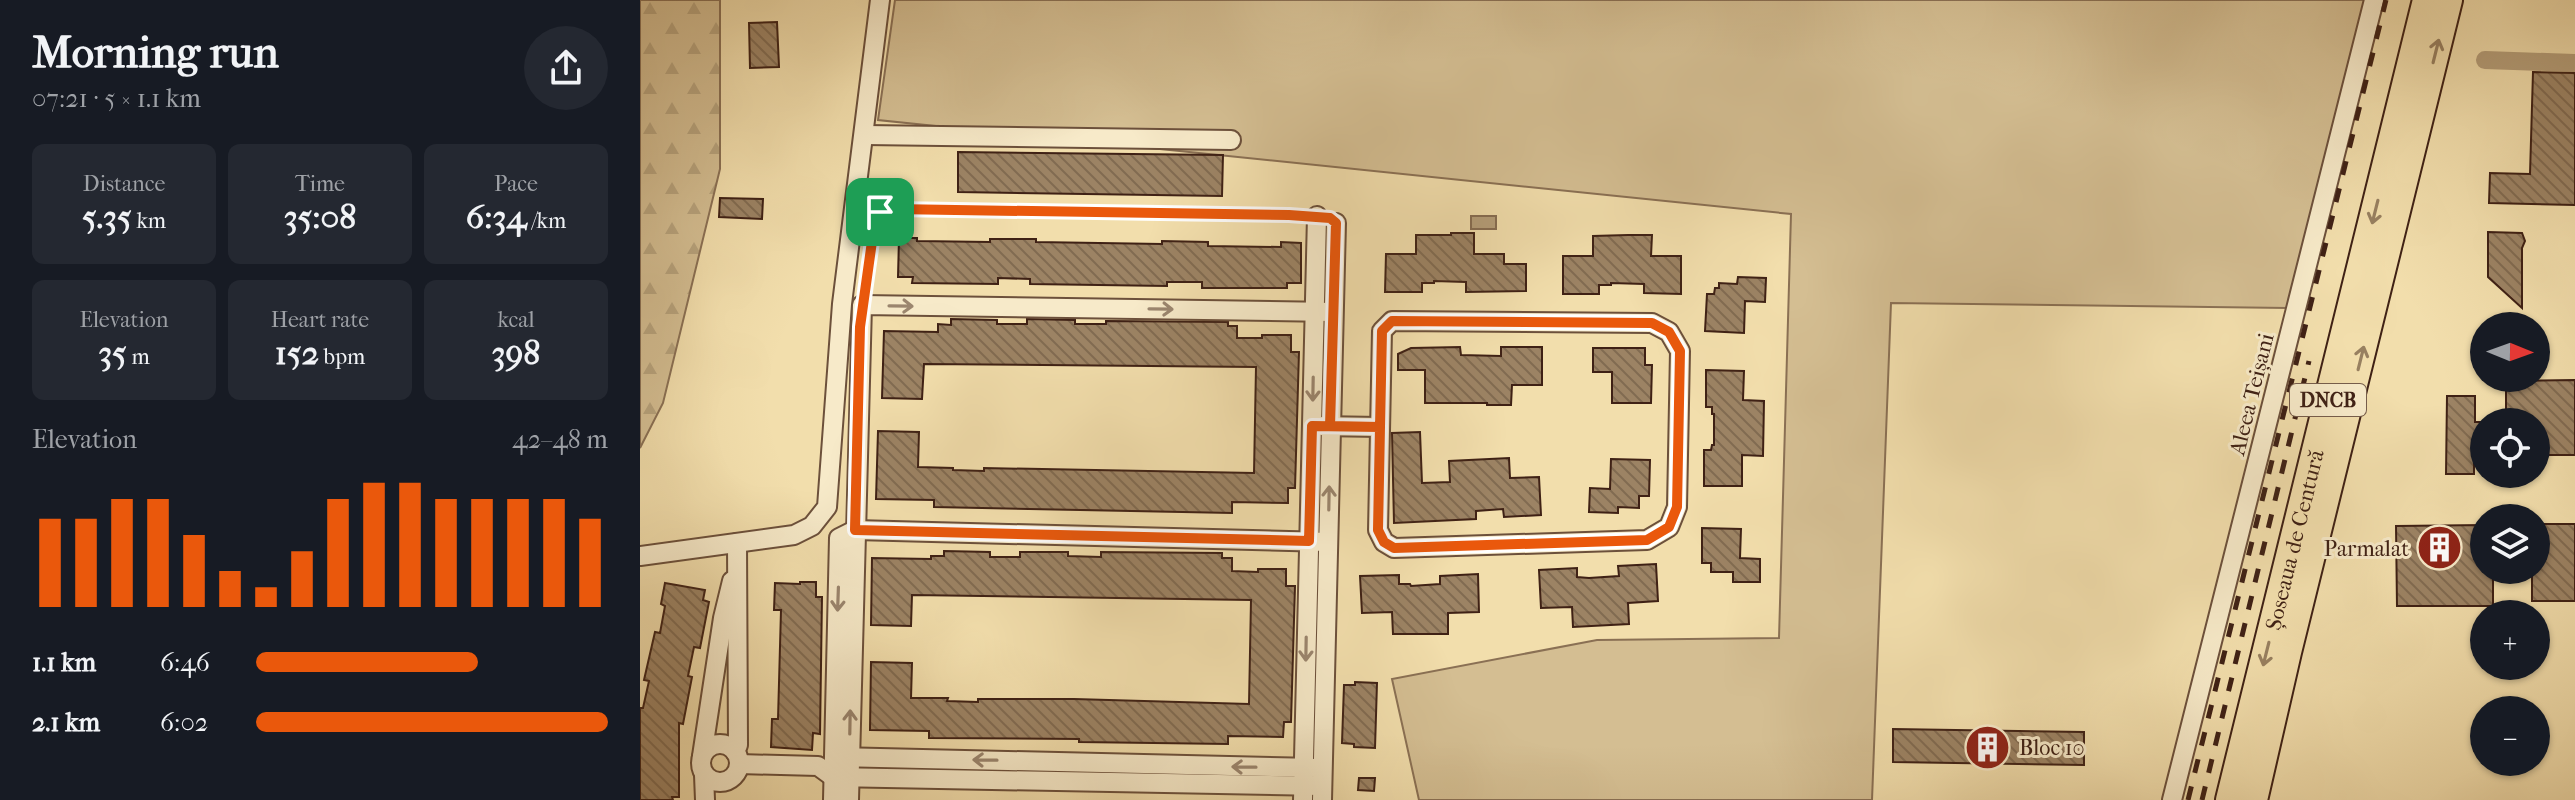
<!DOCTYPE html>
<meta charset="utf-8">
<style>
body{margin:0;font-family:"IM FELL French Canon",serif;background:#242831;color:#f1f3f6;height:100vh;display:flex;flex-direction:column;font-size:30px;white-space:nowrap}
*{box-sizing:border-box;margin:0}
p{font-size:26px;color:#9ea1a6}
.icon{flex:none;width:44px;height:44px;fill:none;stroke:currentColor;stroke-width:2;stroke-linecap:round;stroke-linejoin:round}
.map{position:relative;flex:1;overflow:hidden}
.panel{display:flex;flex-direction:column;background:#171b24;width:640px}
.panel>*{flex:none}
.needle{width:52px;rotate:91deg}
.tools{position:absolute;left:1830px;top:312px;display:grid;gap:16px}
.tools a{display:grid;place-items:center;width:80px;height:80px;border-radius:50%;background:#171b24;box-shadow:0 2px 6px #0004;font-size:40px}
.pin{position:absolute;display:grid;place-items:center;width:68px;height:68px;color:#fff;margin:-34px;border-radius:16px;box-shadow:0 4px 12px #0006}
.round{display:grid;place-items:center;flex:none;width:84px;height:84px;border-radius:42px;background:#242831}
.headline{display:flex;align-items:center;justify-content:space-between;height:136px;padding:0 32px}
h1{font-size:44px;font-weight:700;line-height:60px}
.metrics{display:grid;grid-template-columns:repeat(3,1fr);gap:12px;height:136px;padding:8px 32px}
.metrics div{display:grid;align-content:center;border-radius:12px;background:#242831;text-align:center}
.metrics b{font-size:34px;font-weight:700}
.metrics small{font-size:22px;font-weight:400}
.metrics p{font-size:22px}
.chart{height:224px;padding:16px 32px}
.chart p{display:flex;justify-content:space-between}
.chart svg{width:100%;height:144px;margin-top:8px;stroke:#ea580c;stroke-width:6}
ul{padding:0 32px;list-style:none;font-size:26px}
li{display:grid;grid-template-columns:128px 96px 1fr;align-items:center;height:60px}
li i{height:20px;border-radius:10px;background:#ea580c}
main{display:flex;flex:1;min-height:0}
.map>svg:first-child{display:block}
</style>
<main>
<section class="panel">
<div class="headline"><div><h1>Morning run</h1><p>07:21 · 5 × 1.1 km</p></div><a class="round"><svg class="icon" aria-label="share" viewBox="0 0 24 24"><path d="M12 15V3M7 8l5-5 5 5M5 13v7h14v-7"/></svg></a></div>
<div class="metrics">
<div><p>Distance</p><b>5.35<small> km</small></b></div>
<div><p>Time</p><b>35:08</b></div>
<div><p>Pace</p><b>6:34<small> /km</small></b></div>
</div>
<div class="metrics">
<div><p>Elevation</p><b>35<small> m</small></b></div>
<div><p>Heart rate</p><b>152<small> bpm</small></b></div>
<div><p>kcal</p><b>398</b></div>
</div>
<div class="chart"><p><span>Elevation</span>42–48 m</p>
<svg viewBox="0 0 160 44" preserveAspectRatio="none"><path d="M5 44V17M15 44V17M25 44V11M35 44V11M45 44V22M55 44V33M65 44V38M75 44V27M85 44V11M95 44V6M105 44V6M115 44V11M125 44V11M135 44V11M145 44V11M155 44V17"/></svg>
</div>
<ul>
<li><b>1.1 km</b>6:46<i style="width:63%"></i></li>
<li><b>2.1 km</b>6:02<i style="width:100%"></i></li>
</ul>
</section>
<div class="map">
<svg width="1935" height="800" viewBox="0 0 1935 800">
<defs>
<pattern id="forest-firs" width="22" height="20" patternUnits="userSpaceOnUse" patternTransform="scale(2)"><rect width="22" height="20" fill="#d4be92"/><path d="M5 1l3.5 6h-7zM16 11l3.5 6h-7z" fill="#b7a37d"/></pattern>
<pattern id="water-ripples" width="26" height="14" patternUnits="userSpaceOnUse" patternTransform="scale(2)"><rect width="26" height="14" fill="#b59e79"/><path d="M2 4q2-2 4 0t4 0M15 11q2-2 4 0t4 0" fill="none" stroke="#958062"/></pattern>
<pattern id="building-back-hatch" width="6" height="6" patternUnits="userSpaceOnUse" patternTransform="scale(2)"><rect width="6" height="6" fill="#9c8364"/><path d="M-1 5l2 2M0 0l6 6M5-1l2 2" fill="none" stroke="#816b51"/></pattern>
</defs>
<rect width="100%" height="100%" fill="#f2deac"/>
<filter id="stains"><feTurbulence type="fractalNoise" baseFrequency=".0025" numOctaves="4"/><feColorMatrix values="0 0 0 0 .2 0 0 0 0 .09 0 0 0 0 .02 0 0 0 .5 -.17"/></filter>
<radialGradient id="worn" r=".72"><stop offset=".6" stop-color="#630" stop-opacity="0"/><stop offset="1" stop-color="#630" stop-opacity=".3"/></radialGradient>
<path fill="#d4be92" stroke="#8a7054" stroke-width="2" d="M255 0H1731L1653 308 1251 303 1232 800H779L752 679 957 640 1139 638 1151 214 238 120Z"/>
<path fill="url(#forest-firs)" stroke="#8a7054" stroke-width="2" d="M0 0H80V169L23 403 0 448Z"/>
<rect fill="url(#water-ripples)" stroke="#866c51" stroke-width="2" x="831" y="216" width="25" height="13"/>
<g fill="none" stroke-linecap="round" stroke-linejoin="round">
<path stroke="#b59e79" stroke-width="18" d="M1845 60 1935 63"/>
</g>
<g fill="url(#building-back-hatch)" stroke="#3f2115" stroke-width="2">
<path d="M137 22 139 67 110 68 109 23Z"/>
<path d="M1893 72 1935 73V205L1849 203 1850 173 1890 174Z"/>
<path d="M318 152 583 155 582 196 318 192Z"/>
<path d="M80 198 123 199 122 219 79 217Z"/>
<path d="M1848 232 1882 233 1885 241 1882 248V308L1848 277Z"/>
<path d="M811 233H834V254H864V264H886V291L826 292V282L794 281V283H782V292H745L746 254H776V235H811Z"/>
<path d="M988 235H1012L1011 256H1041V294L1004 293V284L971 283V285H959V294H923V256H953V236Z"/>
<path d="M259 238H277V241L350 242V239H396V242L522 244V241L568 242V246L641 247V242L661 243V283H647V288H562V282H527V286L390 284V279L358 278V284L272 283 273 277H258Z"/>
<path d="M1098 277 1126 278 1125 302 1105 301 1104 333 1065 331 1067 294H1074L1075 288H1079V283L1097 284Z"/>
<path d="M311 319 357 320V324H387V319L435 320V324H466V321L588 322V326H597V338H622V335H651V352H659L655 488H648V503L592 502V513L294 507V500L236 499 238 431 279 432 278 467 313 468V470L344 471V468L614 473 616 367 284 364 282 399 242 398 244 331 298 332V324L311 325Z"/>
<path d="M820 347 821 355 861 356V347H902V385H872L871 405H847V403H785V370H758V354L771 348Z"/>
<path d="M953 348H1005V365H1012L1011 403H972V372H953Z"/>
<path d="M1066 370 1104 371 1103 400 1124 401 1123 456 1102 455V486H1064V450H1071L1072 445H1074V414H1072V407H1066Z"/>
<path d="M1935 380V455H1896V422H1866V381Z"/>
<path d="M1807 396H1835V422H1842L1841 449H1834V474H1806Z"/>
<path d="M780 432 782 483 810 482 809 461 869 458 870 478 899 477 901 515 864 517 863 509 836 511V519L754 523 752 433Z"/>
<path d="M971 459 1010 460 1009 496H999V508L978 507V513L949 512 950 488 970 489Z"/>
<path d="M1896 524H1935V601H1892V570H1896Z"/>
<path d="M1844 525V570H1853V606H1757L1756 526Z"/>
<path d="M1062 528 1101 529 1100 558 1120 559V582H1093V572H1071V563H1062Z"/>
<path d="M304 551 350 552V557H380V552H428V556L461 557V552L582 553V558H592V571L618 572V569H646V586H655L651 722H644L643 737 588 736V744L439 742V739L289 738V731L230 730 231 662 272 663 271 698H308L307 701 338 702V699H434L609 704 611 600 272 595 271 626 231 625 232 558 291 559V556H304Z"/>
<path d="M1016 564 1018 601 988 603 989 624 933 627 932 607 901 608 899 570 937 568V577L949 578 979 576 978 566Z"/>
<path d="M838 574 839 612 808 613V634H753L752 612 722 613 720 576 759 575V584H770L771 586 800 584V576Z"/>
<path d="M160 582H176V597H182L180 734 173 733 172 750 131 747 132 719H138L141 610H134L135 583 160 584Z"/>
<path d="M25 583 65 590 63 600 69 602 60 648 54 647 48 676 52 677 43 724 39 723V797H32L33 800H0V708H3L9 681 4 680 15 632 20 633 25 606 21 604Z"/>
<path d="M715 682 737 683 735 748 714 747V744L702 743 704 685H715Z"/>
<path d="M1253 729 1444 732V765L1253 762Z"/>
<path d="M719 778H735L734 791 718 790Z"/>
</g>
<g fill="none" stroke-linecap="round" stroke-linejoin="round">
<defs>
<path id="lane" d="M222 305 235 220 240 212 253 209 649 215 690 218 696 223"/>
<g id="street">
<path d="M225 135 591 140"/>
<path d="M752 321 1012 323 1029 332 1040 351 1037 507 1029 527 1007 540 754 548 744 542 738 530 742 331Z"/>
<path d="M679 426 740 427"/>
<path d="M0 556 154 535 172 526 187 507 202 304 240 0"/>
<circle cx="80" cy="763" r="19"/>
<path d="M95 752 98 745 97 543"/>
<path d="M62 756 83 618 92 581"/>
<path d="M197 757 676 768"/>
<path d="M99 764 178 766 193 777 682 786"/>
<path d="M64 775 65 800"/>
<path d="M193 800 199 538 215 530 688 542"/>
<path d="M209 800 222 305 693 312"/>
<path d="M663 800 677 216"/>
<path d="M682 800 696 223"/>
<path d="M1532 800 1734 0"/>
</g>
<g id="primary">
<path id="s1" d="M1590 800 1787 0"/>
<path d="M1613 800 1647 652 1808 0"/>
</g>
</defs>
<use href="#lane" stroke="#6c503b" stroke-width="13"/>
<use href="#street" stroke="#6c503b" stroke-width="22"/>
<use href="#primary" stroke="#3f2115" stroke-width="32"/>
<use href="#lane" stroke="#f7eac9" stroke-width="9"/>
<use href="#street" stroke="#f7eac9" stroke-width="18"/>
<use href="#primary" stroke="#f2deac" stroke-width="28"/>
<g stroke="#3f2115" stroke-width="5" stroke-dasharray="14 14" stroke-linecap="butt">
<path d="M1548 800 1746 0"/>
<path d="M1562 800 1669 361"/>
</g>
</g>
<defs><path id="oneway-shaft" d="M-6 0H5M1.5-3L5.5 0L1.5 3" fill="none" stroke-width="1.6" stroke-linecap="round" stroke-linejoin="round" transform="scale(2)"/></defs>
<g stroke="#988060">
<use href="#oneway-shaft" transform="translate(1796 51) rotate(-76)"/>
<use href="#oneway-shaft" transform="translate(1735 212) rotate(104)"/>
<use href="#oneway-shaft" transform="translate(1721 358) rotate(-76)"/>
<use href="#oneway-shaft" transform="translate(1626 654) rotate(104)"/>
</g>
<g stroke="#9b866f">
<use href="#oneway-shaft" transform="translate(261 306) rotate(1)"/>
<use href="#oneway-shaft" transform="translate(521 309) rotate(1)"/>
<use href="#oneway-shaft" transform="translate(673 389) rotate(91)"/>
<use href="#oneway-shaft" transform="translate(689 498) rotate(-89)"/>
<use href="#oneway-shaft" transform="translate(198 599) rotate(92)"/>
<use href="#oneway-shaft" transform="translate(666 649) rotate(91)"/>
<use href="#oneway-shaft" transform="translate(210 722) rotate(-89)"/>
<use href="#oneway-shaft" transform="translate(345 760) rotate(-179)"/>
<use href="#oneway-shaft" transform="translate(604 767) rotate(-179)"/>
</g>
<g fill="none" stroke-linecap="round" stroke-linejoin="round">
<defs>
<path id="route" d="M240 212 235 220 220 327 215 530 669 541 672 426 740 427 742 331 752 321 1012 323 1029 332 1040 351 1037 507 1029 527 1007 540 754 548 744 542 738 530 740 427 690 426 696 223 690 218 649 215 253 209 240 212"/>
</defs>
<use href="#route" stroke="#fff" stroke-width="16"/>
<use href="#route" stroke="#ea580c" stroke-width="10"/>
</g>
<defs>
<symbol id="building-disc" viewBox="-11 -11 22 22"><circle r="9.5" fill="#8f2418" stroke="#f7eac9"/><path d="M-4-6H4V6H1V3H-1V6H-4ZM-2.5-4.3h1.7v1.8h-1.7ZM.8-4.3h1.7v1.8H.8ZM-2.5-1h1.7V.8h-1.7ZM.8-1h1.7V.8H.8Z" fill="#fff"/></symbol>
</defs>
<g fill-rule="evenodd">
<use href="#building-disc" x="1774" y="522" width="51" height="51"/>
<use href="#building-disc" x="1322" y="722" width="51" height="51"/>
</g>
<g text-anchor="middle" stroke-width="6" stroke-linejoin="round" paint-order="stroke">
<rect fill="#f7eac9" stroke="#765d4b" stroke-width="2" x="1650" y="384" width="76" height="32" rx="6"/>
<g font-size="20" font-weight="bold" fill="#3f2115">
<text x="1688" y="407">DNCB</text>
</g>
<g font-size="22" fill="#3f2115" stroke="#f7eac9">
<text transform="translate(1611 394) rotate(-76)" y="8">Aleea Teișani</text>
<text dy="8" stroke="none"><textPath href="#s1" startOffset="268">Șoseaua de Centură</textPath></text>
</g>
<g font-size="22" fill="#3f2115" stroke="#f7eac9" text-anchor="end">
<text x="1769" y="556">Parmalat</text>
<text x="1379" y="755" text-anchor="start">Bloc 10</text>
</g>
</g>
<rect width="100%" height="100%" filter="url(#stains)"/>
<rect width="100%" height="100%" fill="url(#worn)"/>
</svg>
<div class="tools">
<a><svg class="needle" viewBox="-14 -14 28 28"><path d="M0-13l5 13h-10z" fill="#e53935"/><path d="M0 13l5-13h-10z" fill="#9ea1a6"/></svg></a>
<a><svg class="icon" aria-label="locate" viewBox="0 0 24 24"><circle cx="12" cy="12" r="6"/><path d="M12 2v4M12 18v4M2 12h4M18 12h4"/></svg></a>
<a><svg class="icon" aria-label="layers" viewBox="0 0 24 24"><path d="M12 4l9 5-9 5-9-5zM3 14l9 5 9-5"/></svg></a>
<a>+</a>
<a>−</a>
</div>
<div class="pin" style="left:240px;top:212px;background:#1e9e55"><svg class="icon" aria-label="arrive" viewBox="0 0 24 24"><path d="M6 21V4h12l-3 4 3 4H6"/></svg></div>
</div>
</main>
